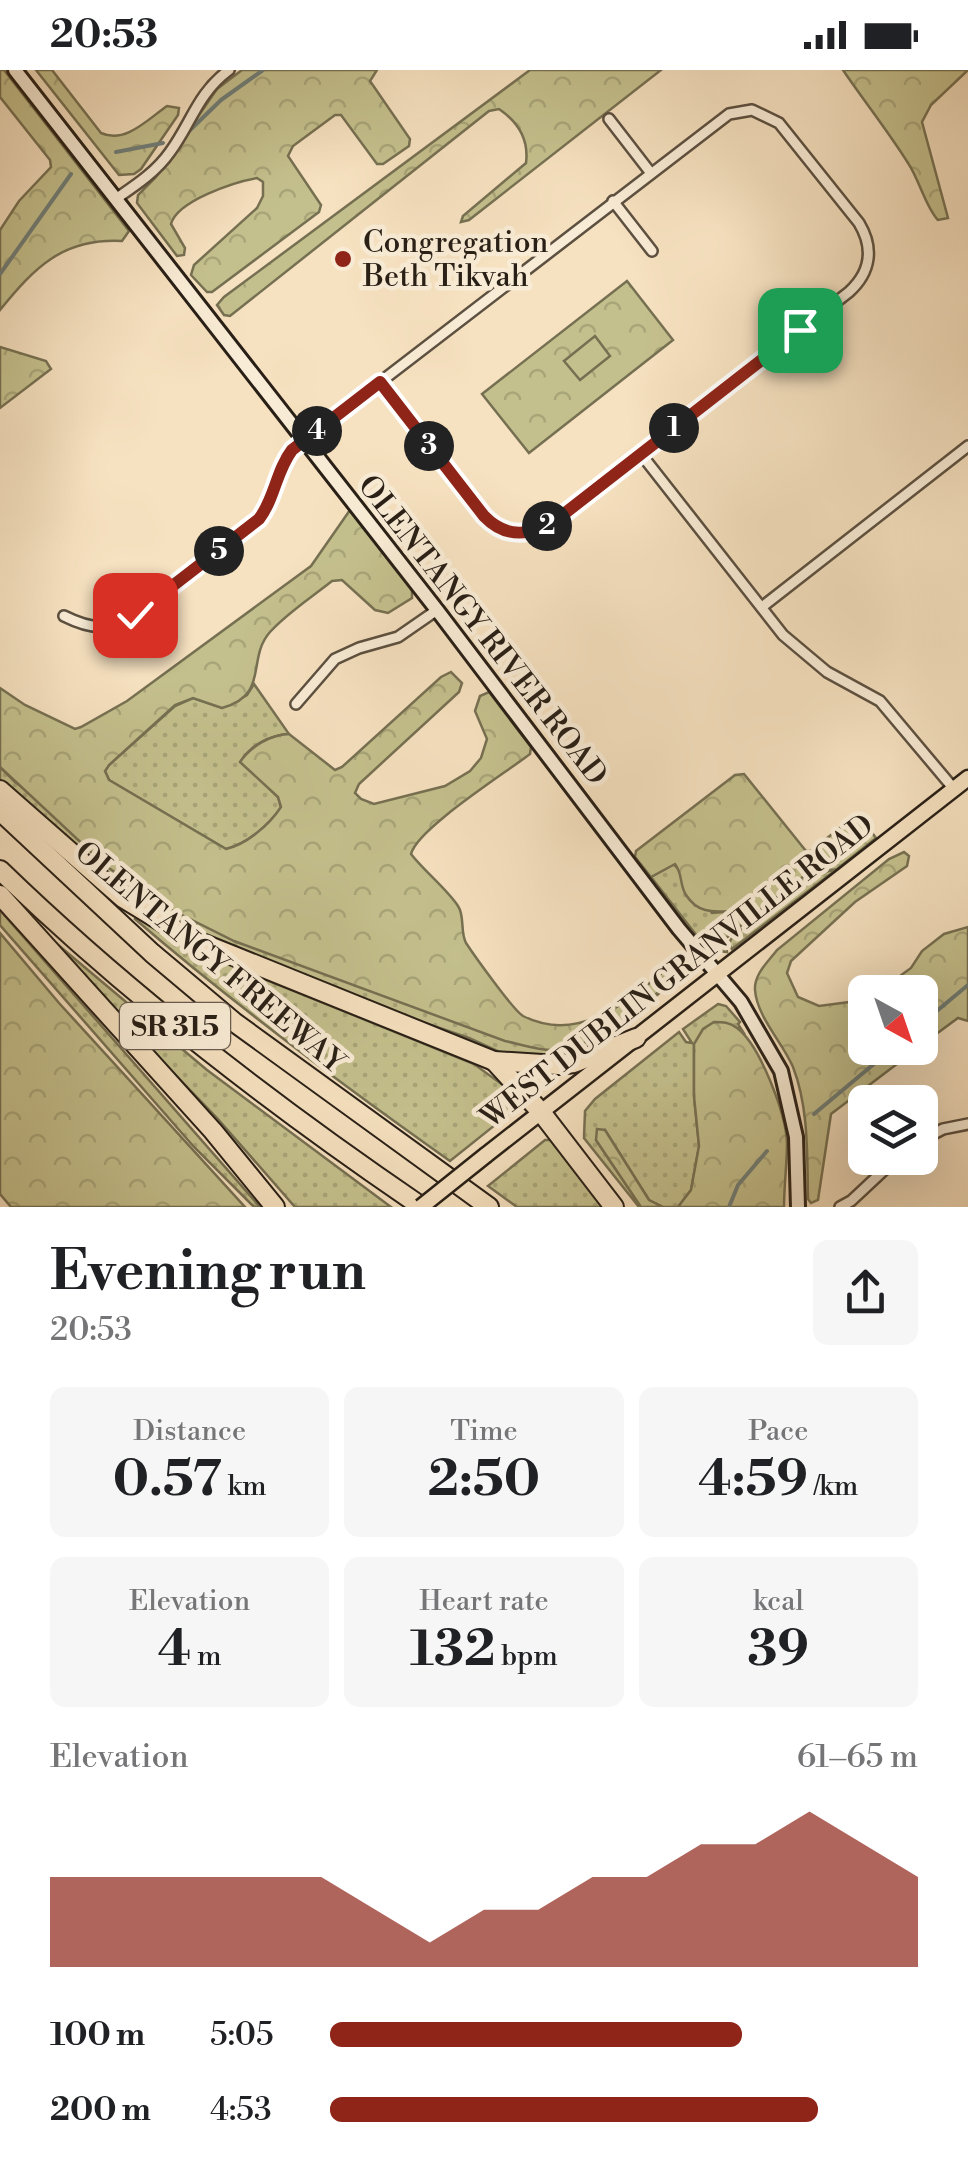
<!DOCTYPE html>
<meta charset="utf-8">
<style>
body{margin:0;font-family:"Libre Bodoni",serif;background:#f6f6f6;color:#202124;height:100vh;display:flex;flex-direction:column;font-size:38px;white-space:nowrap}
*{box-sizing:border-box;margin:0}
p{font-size:32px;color:#757577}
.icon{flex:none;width:55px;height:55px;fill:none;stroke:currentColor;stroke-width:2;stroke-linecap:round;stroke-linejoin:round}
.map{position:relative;height:1137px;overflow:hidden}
.side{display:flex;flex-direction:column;background:#fff;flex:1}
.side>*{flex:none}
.needle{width:65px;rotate:140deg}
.fabs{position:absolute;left:848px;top:905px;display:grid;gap:20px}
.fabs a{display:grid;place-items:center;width:90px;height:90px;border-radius:15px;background:#fff;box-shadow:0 10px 40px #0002;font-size:50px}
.pin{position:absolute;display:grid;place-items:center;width:85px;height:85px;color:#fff;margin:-42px;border-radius:20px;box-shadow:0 5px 15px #0006}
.km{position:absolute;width:50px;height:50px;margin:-25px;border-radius:50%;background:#222;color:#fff;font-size:28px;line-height:50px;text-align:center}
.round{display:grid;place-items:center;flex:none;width:105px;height:105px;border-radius:15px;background:#f6f6f6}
.overview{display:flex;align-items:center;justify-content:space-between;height:170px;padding:0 50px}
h1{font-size:55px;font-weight:700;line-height:75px}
.stats{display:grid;grid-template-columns:repeat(3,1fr);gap:15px;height:170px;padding:10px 50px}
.stats div{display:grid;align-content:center;border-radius:15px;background:#f6f6f6;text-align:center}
.stats b{font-size:50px;font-weight:700}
.stats small{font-size:28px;font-weight:400}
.stats p{font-size:28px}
.chart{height:280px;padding:20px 50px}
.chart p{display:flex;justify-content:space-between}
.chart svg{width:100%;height:180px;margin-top:10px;fill:#8f2418;opacity:.7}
ul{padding:0 50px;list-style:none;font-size:32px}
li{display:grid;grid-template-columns:160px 120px 1fr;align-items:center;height:75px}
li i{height:25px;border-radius:12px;background:#8f2418}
.status{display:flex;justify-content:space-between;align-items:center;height:70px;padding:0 50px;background:#fff;direction:ltr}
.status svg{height:28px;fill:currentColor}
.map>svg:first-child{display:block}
</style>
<div class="status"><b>20:53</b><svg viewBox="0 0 49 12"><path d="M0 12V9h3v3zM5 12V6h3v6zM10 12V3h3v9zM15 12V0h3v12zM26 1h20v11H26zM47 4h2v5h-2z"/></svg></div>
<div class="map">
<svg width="968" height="1137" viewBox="0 0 968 1137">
<defs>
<pattern id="grass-dots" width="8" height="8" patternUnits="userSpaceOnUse" patternTransform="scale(2.5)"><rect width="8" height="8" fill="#c4c08d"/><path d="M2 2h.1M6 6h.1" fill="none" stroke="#a8a579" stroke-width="1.8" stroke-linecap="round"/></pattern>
<pattern id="forest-crowns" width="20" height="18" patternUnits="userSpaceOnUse" patternTransform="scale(2.5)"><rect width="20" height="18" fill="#c4c08d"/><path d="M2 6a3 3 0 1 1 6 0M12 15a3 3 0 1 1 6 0" fill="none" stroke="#a8a579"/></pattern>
</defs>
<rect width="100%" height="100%" fill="#f6e1c0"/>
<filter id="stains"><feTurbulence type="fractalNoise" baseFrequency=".002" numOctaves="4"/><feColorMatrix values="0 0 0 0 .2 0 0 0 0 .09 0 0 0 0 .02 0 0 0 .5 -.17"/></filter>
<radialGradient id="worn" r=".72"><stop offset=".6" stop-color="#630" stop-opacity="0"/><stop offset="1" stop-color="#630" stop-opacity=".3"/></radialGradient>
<g fill="url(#grass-dots)" stroke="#767052" stroke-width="2.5">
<path d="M254 614 289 664C270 665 251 675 241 691L278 727 281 738C269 755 247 774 226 779L109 710 105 701 109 695 175 636 193 628 222 638 247 625Z"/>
<path d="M0 697 14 711 234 871 552 980 598 968 669 912 683 896 680 906 592 979 563 989 506 985 469 968C358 929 229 895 132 826 84 792 43 749 0 710Z"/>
<path d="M674 794 712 843 748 840 756 843 725 869 727 882 710 880 701 871 651 807Z"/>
<path d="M837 799 732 879 729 873 733 866 810 805Z"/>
<path d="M0 840 260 1137H254L194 1077 0 855Z"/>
<path d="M138 845 220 891 474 994 507 1018 516 1033 515 1039 450 1091C341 1014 236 936 135 849Z"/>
<path d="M57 874 207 1000 391 1137H295L217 1048 53 878Z"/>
<path d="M718 934 726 936 740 952 738 954 745 965 738 958 694 974V1026L699 1076 691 1120 678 1137H663L649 1130 605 1060 596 1070 641 1137H639L584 1068 585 1041 595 1029 679 962 686 972 692 973 683 959Z"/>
<path d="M545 1070H552L607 1137H517L488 1116Z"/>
</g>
<g fill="url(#forest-crowns)" stroke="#767052" stroke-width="2.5">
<path d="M0 0H4L129 161 122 171C63 168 35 197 0 240V160L19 131 51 97 50 90 0 27Z"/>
<path d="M36 0H52L101 63C125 74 147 50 167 36L179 38 178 45 141 99 134 104 119 105Z"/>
<path d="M242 0H377L370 11 410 69 409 76 383 94H377L341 45H335L293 76 288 86 321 135 319 142 212 222H207L191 205 194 195 257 138 263 126V112L257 108C234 112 177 131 171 154L185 178 184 185 177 186 137 133 138 125 156 107 217 19Z"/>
<path d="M530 0H661L469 150 461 152 463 146 526 93C529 70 518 52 499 39L489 41 230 246 224 245 217 235 224 227Z"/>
<path d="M843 0H968L931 35 922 52 948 148 938 150C926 138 919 109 908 93 888 61 864 31 843 0Z"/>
<path d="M627 211 673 270 529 383 482 324Z"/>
<path d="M0 277 46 291 51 299 0 338Z"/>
<path d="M350 440 412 516V528L388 543 375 540 342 510 332 511C312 527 287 543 270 562 246 589 270 625 222 638L193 628 175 635 109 695 105 701 109 710 226 779C247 774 269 755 281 737L278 727 240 692C251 676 270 665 289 664L335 700 342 697 441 607 451 602 462 613 459 622 359 714 355 723 361 729 374 734 445 716 470 701 481 688 487 669 475 641 480 626 489 622 531 677 530 684C504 704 417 759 411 784 424 801 447 819 458 836 465 846 460 862 466 873 474 885 513 940 523 946 584 977 637 923 680 888L683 896C656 928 596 980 552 980 537 980 520 974 505 971L234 871 162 835 106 796 0 697V618L25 635 75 659 81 657 127 631 311 496Z"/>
<path d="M744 704 806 781H811L852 748H861L876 768 837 799 803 807 756 843C730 835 704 853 686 825 679 814 683 804 675 794L651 807 635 787 636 781 735 705Z"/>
<path d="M904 782 909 786 907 796 855 832 791 891 787 903 798 927 819 936 865 930V978H918L831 1044 818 1130 811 1133 808 1129C807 1086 809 1038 793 997 783 973 757 947 755 920 754 904 768 892 777 880L889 789Z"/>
<path d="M968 857V951L958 948 920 976V922H878L911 898 922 881 944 864Z"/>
<path d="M0 863 59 933 245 1137H11L0 1124Z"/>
<path d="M714 952C723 952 729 952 737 958 760 975 786 1044 787 1073 787 1094 784 1116 784 1137H678L691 1120 699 1076 694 1026V974L703 959Z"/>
<path d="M597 1059 605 1060 649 1130 663 1137H641L596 1070Z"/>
</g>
<path fill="#c4c08d" stroke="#767052" stroke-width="2.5" d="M595 266 610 286 580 310 564 291Z"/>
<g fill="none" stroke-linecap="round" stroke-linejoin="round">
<g stroke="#6f7d78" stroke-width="4">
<path d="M186 64 221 30 263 0"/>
<path d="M116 82 163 73"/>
<path d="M0 204 71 104"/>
<path d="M920 955 968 915"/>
<path d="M814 1044 893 978"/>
<path d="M729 1137 738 1115 767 1081"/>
</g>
<defs>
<g id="street">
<path d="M609 49 650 102"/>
<path d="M117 128C136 115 156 102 170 82 192 52 197 24 229 0"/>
<path d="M613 131 652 181"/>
<path d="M641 384 783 565 827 602 880 631 954 719"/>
<path d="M762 537 968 376"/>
<path d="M64 546C90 559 111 562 135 545L259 449C273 431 273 407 286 389 297 371 320 359 336 346L729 44 752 40 779 53 859 153C874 178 871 202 849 222L560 447C536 464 516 470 490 453L380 312"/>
<path d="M296 634 335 589 359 578 398 567 437 540"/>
<path d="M920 1071 943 1059 968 1054"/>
<path d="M840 1137 851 1131 897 1088"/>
</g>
<path id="secondary" d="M15 0 437 540 679 859 741 932 781 1001 796 1067 798 1137"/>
<path id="primary" d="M486 1085 968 708"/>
<g id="highway">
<path d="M0 720 123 828 187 867 494 991 558 995 574 993 636 968"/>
<path d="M0 741 152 883 234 952 489 1137"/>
<path d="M0 800C130 926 272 1035 422 1137"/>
<path d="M0 825 213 1061 275 1137"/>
<path d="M494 991 541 1042 614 1137"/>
</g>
</defs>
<use href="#street" stroke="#5c5040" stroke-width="14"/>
<use href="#secondary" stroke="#281f16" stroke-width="18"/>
<use href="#primary" stroke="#281f16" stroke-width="19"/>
<use href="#highway" stroke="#281f16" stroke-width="22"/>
<use href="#street" stroke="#f9ecd6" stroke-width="9"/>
<use href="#secondary" stroke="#f9ecd6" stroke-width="12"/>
<use href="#primary" stroke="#f6e1c0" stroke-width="14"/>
<use href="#highway" stroke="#f6e1c0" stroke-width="18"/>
<defs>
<path id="primary-bridge" d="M421 1137 486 1085"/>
</defs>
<use href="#primary-bridge" stroke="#281f16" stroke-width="19" stroke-linecap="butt"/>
<use href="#primary-bridge" stroke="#f6e1c0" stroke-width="14"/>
</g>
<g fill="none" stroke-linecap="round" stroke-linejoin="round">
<defs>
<path id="route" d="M135 545 259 449C275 428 276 401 292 380L380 312 484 446C508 471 534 465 560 447L800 260"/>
</defs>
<use href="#route" stroke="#fff" stroke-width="20"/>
<use href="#route" stroke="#8f2418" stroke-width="12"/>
</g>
<circle fill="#8f2418" stroke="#f9ecd6" stroke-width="4" cx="343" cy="189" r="10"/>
<g text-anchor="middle" stroke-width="9" stroke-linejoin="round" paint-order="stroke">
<rect fill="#f9ecd6" stroke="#675c50" stroke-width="2.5" x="120" y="933" width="110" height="46" rx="8"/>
<g font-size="28" font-weight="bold" fill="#281f16">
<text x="175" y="966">SR 315</text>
</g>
<g font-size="30" fill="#281f16" stroke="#f9ecd6" text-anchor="start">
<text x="363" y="182">Congregation<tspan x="363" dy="34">Beth Tikvah</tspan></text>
</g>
<g font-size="30" fill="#281f16" stroke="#f9ecd6">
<text transform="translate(483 560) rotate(52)" y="10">OLENTANGY RIVER ROAD</text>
<text transform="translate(210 887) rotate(40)" y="10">OLENTANGY FREEWAY</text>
<text transform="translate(677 901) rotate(-38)" y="10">WEST DUBLIN GRANVILLE ROAD</text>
</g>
</g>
<rect width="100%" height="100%" filter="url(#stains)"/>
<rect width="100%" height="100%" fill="url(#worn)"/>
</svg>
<div class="fabs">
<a><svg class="needle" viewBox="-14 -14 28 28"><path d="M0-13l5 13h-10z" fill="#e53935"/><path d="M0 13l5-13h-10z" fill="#757577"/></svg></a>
<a><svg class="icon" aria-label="layers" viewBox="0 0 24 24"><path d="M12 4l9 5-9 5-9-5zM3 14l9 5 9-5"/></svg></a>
</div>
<div class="pin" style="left:800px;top:260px;background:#1e9e55"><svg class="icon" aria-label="arrive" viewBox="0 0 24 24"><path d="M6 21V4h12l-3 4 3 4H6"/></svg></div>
<div class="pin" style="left:135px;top:545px;background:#d93025"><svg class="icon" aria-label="check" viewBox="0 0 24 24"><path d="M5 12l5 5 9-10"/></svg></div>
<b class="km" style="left:674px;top:358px">1</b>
<b class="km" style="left:547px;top:456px">2</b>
<b class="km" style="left:429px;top:376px">3</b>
<b class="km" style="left:317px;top:361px">4</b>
<b class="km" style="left:219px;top:481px">5</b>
</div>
<section class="side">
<div class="overview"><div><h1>Evening run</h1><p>20:53</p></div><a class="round"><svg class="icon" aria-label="share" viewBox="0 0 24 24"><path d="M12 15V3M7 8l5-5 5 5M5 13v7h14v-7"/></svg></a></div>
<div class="stats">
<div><p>Distance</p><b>0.57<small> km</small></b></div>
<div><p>Time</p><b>2:50</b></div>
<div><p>Pace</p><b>4:59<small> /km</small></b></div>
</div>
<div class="stats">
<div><p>Elevation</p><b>4<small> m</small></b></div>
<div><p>Heart rate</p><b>132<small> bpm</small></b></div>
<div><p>kcal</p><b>39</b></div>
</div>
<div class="chart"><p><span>Elevation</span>61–65 m</p>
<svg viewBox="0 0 160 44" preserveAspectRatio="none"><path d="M0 44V22L10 22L20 22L30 22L40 22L50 22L60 30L70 38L80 30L90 30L100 22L110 22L120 14L130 14L140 6L150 14L160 22V44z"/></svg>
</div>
<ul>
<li><b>100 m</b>5:05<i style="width:70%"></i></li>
<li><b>200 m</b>4:53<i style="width:83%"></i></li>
</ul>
</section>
